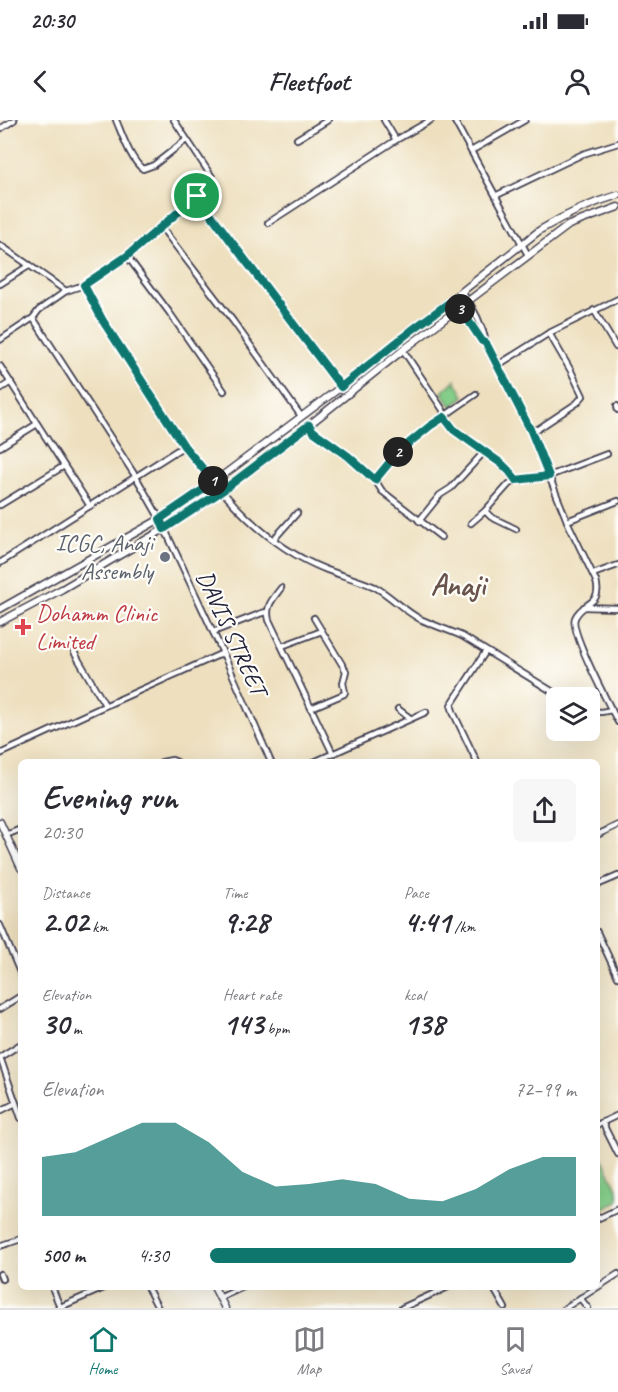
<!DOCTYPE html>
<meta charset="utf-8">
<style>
body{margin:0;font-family:Caveat,sans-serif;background:#f7f7f7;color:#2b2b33;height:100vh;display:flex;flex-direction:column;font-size:22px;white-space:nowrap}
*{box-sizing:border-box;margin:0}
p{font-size:20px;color:#7c7c81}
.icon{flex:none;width:33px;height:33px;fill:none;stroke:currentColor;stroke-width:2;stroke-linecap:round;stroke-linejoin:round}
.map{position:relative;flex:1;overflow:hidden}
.sheet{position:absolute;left:18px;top:639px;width:582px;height:531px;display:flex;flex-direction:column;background:#fff;border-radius:9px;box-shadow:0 6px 24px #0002}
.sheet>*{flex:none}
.controls{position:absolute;left:546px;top:567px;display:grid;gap:12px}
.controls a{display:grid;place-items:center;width:54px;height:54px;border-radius:9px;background:#fff;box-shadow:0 6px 24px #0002;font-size:30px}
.pin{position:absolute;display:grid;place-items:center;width:51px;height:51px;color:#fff;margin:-26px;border:3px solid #fff;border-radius:50%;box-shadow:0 2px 6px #0007}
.km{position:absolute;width:30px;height:30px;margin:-15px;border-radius:50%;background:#222;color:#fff;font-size:16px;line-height:30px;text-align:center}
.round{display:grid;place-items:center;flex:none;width:63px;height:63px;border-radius:9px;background:#f7f7f7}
.overview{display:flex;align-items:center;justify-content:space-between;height:102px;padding:0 24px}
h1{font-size:33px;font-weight:700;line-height:45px}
.stats{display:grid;grid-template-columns:repeat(3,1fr);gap:9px;height:102px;padding:6px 24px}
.stats div{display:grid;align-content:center}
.stats b{font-size:30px;font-weight:700}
.stats small{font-size:16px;font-weight:400}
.stats p{font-size:16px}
.chart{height:168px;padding:12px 24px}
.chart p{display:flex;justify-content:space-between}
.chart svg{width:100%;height:108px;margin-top:6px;fill:#0f766e;opacity:.7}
ul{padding:0 24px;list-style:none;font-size:20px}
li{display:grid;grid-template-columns:96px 72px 1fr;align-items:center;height:45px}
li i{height:15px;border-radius:8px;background:#0f766e}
.status{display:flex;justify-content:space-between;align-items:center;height:42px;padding:0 30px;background:#fff;direction:ltr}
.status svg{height:16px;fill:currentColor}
header{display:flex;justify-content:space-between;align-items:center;height:78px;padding:0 24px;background:#fff;font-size:27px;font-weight:700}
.dock{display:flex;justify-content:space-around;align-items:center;height:84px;border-top:2px solid #e1e1e2;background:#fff;font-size:16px;color:#7c7c81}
.dock a{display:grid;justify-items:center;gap:3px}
.dock .selected{color:#0f766e}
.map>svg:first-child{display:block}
</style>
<div class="status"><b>20:30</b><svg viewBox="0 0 49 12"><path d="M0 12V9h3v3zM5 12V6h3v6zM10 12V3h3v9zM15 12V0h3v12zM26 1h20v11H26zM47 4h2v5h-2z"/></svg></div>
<header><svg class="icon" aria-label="back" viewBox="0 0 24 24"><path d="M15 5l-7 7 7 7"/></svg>Fleetfoot<svg class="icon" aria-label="person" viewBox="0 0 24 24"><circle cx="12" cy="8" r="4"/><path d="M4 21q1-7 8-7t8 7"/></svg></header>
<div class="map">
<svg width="618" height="1188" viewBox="0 0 618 1188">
<defs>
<pattern id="grass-tufts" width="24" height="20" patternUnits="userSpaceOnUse" patternTransform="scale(1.5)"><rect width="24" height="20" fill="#85ce89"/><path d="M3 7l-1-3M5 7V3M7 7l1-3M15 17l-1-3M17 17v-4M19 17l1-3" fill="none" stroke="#73b177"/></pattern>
</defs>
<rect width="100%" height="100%" fill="#fdfcf7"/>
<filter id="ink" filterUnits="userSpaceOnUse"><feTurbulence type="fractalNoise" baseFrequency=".0167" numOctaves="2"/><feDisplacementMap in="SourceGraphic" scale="12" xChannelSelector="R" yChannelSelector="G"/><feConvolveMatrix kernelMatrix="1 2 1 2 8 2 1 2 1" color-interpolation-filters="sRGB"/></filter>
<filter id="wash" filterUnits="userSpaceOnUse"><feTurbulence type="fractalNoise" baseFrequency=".008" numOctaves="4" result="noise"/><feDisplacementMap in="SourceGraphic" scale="24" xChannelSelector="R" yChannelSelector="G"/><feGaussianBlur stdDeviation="1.35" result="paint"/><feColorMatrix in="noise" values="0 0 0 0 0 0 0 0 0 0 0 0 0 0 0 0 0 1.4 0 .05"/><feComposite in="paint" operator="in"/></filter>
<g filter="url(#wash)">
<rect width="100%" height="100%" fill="#eee0bf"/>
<path fill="url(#grass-tufts)" stroke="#547862" stroke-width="1.5" d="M455 260 464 276 452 287 442 272Z"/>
<path fill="#85ce89" stroke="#547862" stroke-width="1.5" d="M597 1028 618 1071V1081L597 1091Z"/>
</g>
<g filter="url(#ink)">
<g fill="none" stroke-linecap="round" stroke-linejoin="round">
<defs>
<g id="street">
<path d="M116 0C122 14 131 41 143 49L154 45 186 20"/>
<path d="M174 0 212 57 211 61 197 76 127 136 84 165 66 171 39 190 33 198 136 357 160 399 223 533 271 642"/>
<path d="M384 0 396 20"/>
<path d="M454 0 528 135"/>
<path d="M0 9 14 0"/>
<path d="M297 19 328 0"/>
<path d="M471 31 525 0"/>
<path d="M497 75 583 34 618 23"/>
<path d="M197 76 341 267"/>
<path d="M268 103 396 20 431 0"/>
<path d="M162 108 233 201 301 296"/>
<path d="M0 125 66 171"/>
<path d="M127 136 169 192 224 271"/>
<path d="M0 164 30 145"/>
<path d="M84 165 103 201 184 326 214 362"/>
<path d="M462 172C474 188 483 207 487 226L531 311 567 401 596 461C603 486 582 481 575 498 569 510 610 587 618 602"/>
<path d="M454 179 482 221 486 223"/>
<path d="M594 190 616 227"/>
<path d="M0 220 33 198"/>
<path d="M403 230 443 290 444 297 454 310 502 344 516 360"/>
<path d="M498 245 549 213 618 179"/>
<path d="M0 246 90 386"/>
<path d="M0 269 11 262"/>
<path d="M617 286 618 290"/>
<path d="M309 305 313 311 348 336 375 360 382 371 441 417"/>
<path d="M531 311 538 309 577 283 583 276 571 251 549 213"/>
<path d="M0 327 37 304"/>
<path d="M375 360 398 332 430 306 476 274"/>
<path d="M222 371C250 404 286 434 327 450 343 456 359 460 375 467 391 476 403 490 420 499 433 505 448 510 462 516L563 578"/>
<path d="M0 385 64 346"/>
<path d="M485 391 491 397 516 409"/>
<path d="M419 401 440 375 451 368 485 331"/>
<path d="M567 401 618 381"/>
<path d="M471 403 485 391 509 364 516 360 549 356 607 334"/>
<path d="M274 419 297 393"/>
<path d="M0 443 184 326"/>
<path d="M593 454 618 445"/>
<path d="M281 468C273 479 265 486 269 500L333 634"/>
<path d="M584 487 618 488"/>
<path d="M213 512 262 493 267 492"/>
<path d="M282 526 322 511"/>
<path d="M74 532 105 585"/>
<path d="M311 588 344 574 345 572 343 563 346 551 314 498"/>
<path d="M398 589 410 598"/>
<path d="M590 591 601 592 612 590"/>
<path d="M0 634 98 589 223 533"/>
<path d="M162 642 172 640 177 642"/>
<path d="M314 642 426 592"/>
<path d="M477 642 454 594 451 585 486 531"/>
<path d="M6 715 21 709"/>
<path d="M597 715 618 705"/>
<path d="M597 765 618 756"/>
<path d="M0 805 21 855"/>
<path d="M597 812 618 857"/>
<path d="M0 889 21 876"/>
<path d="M21 924 0 937 21 998"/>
<path d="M0 991 16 983"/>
<path d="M602 1002 618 1034"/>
<path d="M597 1005 618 995"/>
<path d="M597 1099 618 1089"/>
<path d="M0 1126 21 1119"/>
<path d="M0 1154 2 1159"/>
<path d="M52 1167 60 1187"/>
<path d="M147 1167 158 1188"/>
<path d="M493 1167 505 1188"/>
<path d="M219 1178 243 1167"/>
<path d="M580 1178 588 1188"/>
<path d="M58 1188 106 1167"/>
<path d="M402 1188 448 1167"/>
<path d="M565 1188 618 1154"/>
</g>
<g id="secondary">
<path d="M0 489 160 399 214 362 341 267 540 110C565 95 590 83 618 75"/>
<path d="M0 502 62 469 164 409 222 371 309 305 403 230 569 105 618 87"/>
<path d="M0 702 21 748"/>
<path d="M214 1167 225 1188"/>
</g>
</defs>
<use href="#street" stroke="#413e4f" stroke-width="8"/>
<use href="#secondary" stroke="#413e4f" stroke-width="9"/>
<use href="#street" stroke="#fff" stroke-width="4.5"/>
<use href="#secondary" stroke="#fff" stroke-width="6"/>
</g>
</g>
<g fill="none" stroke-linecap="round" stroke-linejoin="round" filter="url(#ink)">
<defs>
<path id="route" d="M197 76 341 267 412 210 454 179 482 221 486 223 531 311 549 356 516 360 510 352 502 344 454 310 444 297 430 306 398 332 375 360 348 336 313 311 309 305 222 371 164 409 160 399 214 362 184 326 103 201 84 165 127 136Z"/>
</defs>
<use href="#route" stroke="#fff" stroke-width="12"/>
<use href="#route" stroke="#0f766e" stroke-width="8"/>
</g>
<circle fill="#6b7280" stroke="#fdfcf7" stroke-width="2" cx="165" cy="437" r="6"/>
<path fill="#e0444e" stroke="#fdfcf7" stroke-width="2" d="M20 498h6v6h6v6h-6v6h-6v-6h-6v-6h6z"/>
<g text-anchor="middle" stroke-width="4.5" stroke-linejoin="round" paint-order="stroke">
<g font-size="24" fill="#5b616d" stroke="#fdfcf7" text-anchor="end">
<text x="153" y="431">ICGC, Anaji<tspan x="153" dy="28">Assembly</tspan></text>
</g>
<g font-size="24" fill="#be3a42" stroke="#fdfcf7" text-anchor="start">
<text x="36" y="501">Dohamm Clinic<tspan x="36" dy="28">Limited</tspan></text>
</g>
<g font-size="24" fill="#22223b" stroke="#fdfcf7">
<text transform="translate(232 513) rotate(65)" y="8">DAVIS STREET</text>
</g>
<g font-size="30" font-weight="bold" fill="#68534c" stroke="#fdfcf7">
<text x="458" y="475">Anaji</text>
</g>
</g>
</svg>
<div class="controls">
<a><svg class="icon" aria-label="layers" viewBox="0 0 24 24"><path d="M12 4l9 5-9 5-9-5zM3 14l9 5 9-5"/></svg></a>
</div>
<div class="pin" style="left:197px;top:76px;background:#1e9e55"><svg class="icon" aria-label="arrive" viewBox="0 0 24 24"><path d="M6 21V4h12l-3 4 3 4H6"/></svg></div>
<b class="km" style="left:213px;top:361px">1</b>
<b class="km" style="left:398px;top:332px">2</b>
<b class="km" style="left:460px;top:189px">3</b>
<section class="sheet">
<div class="overview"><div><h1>Evening run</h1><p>20:30</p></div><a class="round"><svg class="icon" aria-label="share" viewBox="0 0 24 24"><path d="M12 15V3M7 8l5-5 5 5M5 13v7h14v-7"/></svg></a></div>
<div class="stats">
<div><p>Distance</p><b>2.02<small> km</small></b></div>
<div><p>Time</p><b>9:28</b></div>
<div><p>Pace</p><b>4:41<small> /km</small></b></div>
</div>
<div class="stats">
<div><p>Elevation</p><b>30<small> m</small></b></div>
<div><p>Heart rate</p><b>143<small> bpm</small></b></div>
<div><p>kcal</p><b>138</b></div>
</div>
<div class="chart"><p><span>Elevation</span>72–99 m</p>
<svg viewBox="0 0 160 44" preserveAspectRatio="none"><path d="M0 44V20L10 18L20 12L30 6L40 6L50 14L60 26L70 32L80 31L90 29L100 31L110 37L120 38L130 33L140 25L150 20L160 20V44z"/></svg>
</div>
<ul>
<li><b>500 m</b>4:30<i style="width:100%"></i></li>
</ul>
</section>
</div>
<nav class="dock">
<a class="selected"><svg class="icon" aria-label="home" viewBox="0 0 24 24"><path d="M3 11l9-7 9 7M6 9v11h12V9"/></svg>Home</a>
<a><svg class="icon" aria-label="map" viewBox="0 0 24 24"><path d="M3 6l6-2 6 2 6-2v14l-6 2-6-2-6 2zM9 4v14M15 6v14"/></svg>Map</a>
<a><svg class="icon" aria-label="saved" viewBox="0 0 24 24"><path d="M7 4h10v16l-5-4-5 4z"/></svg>Saved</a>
</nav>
